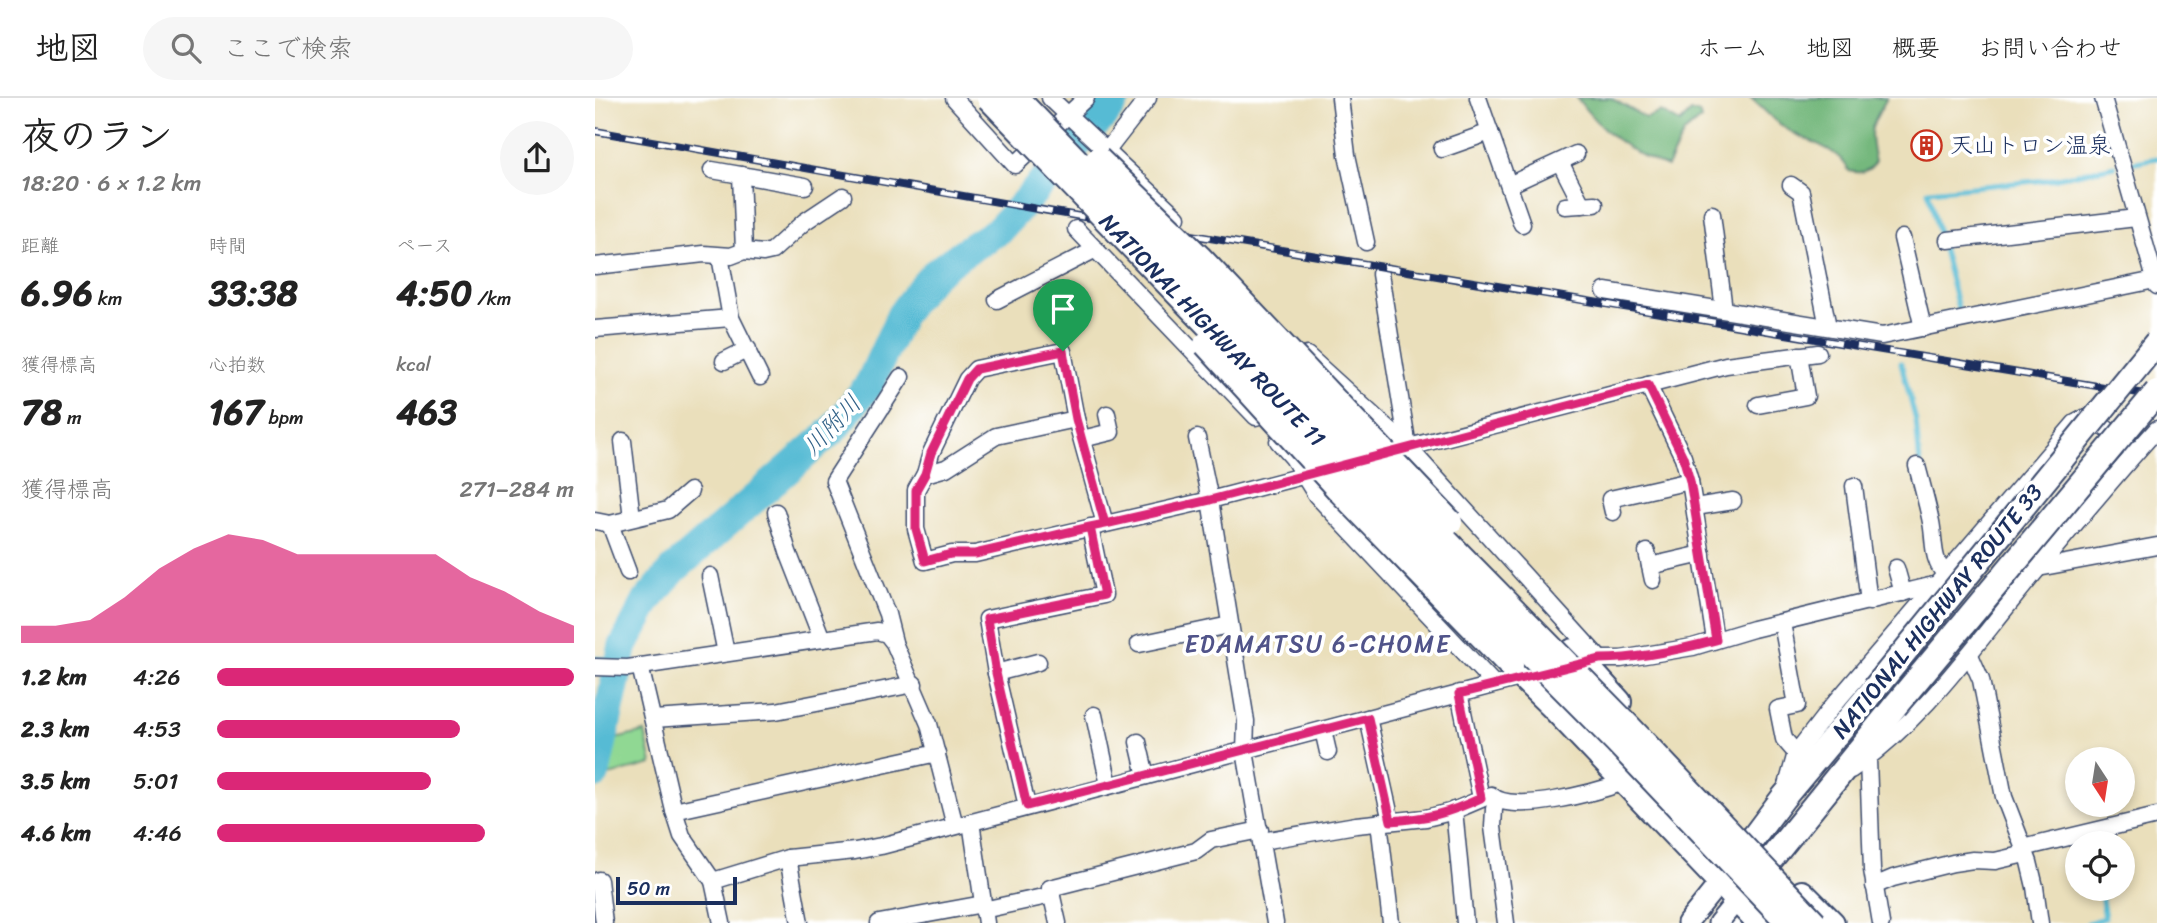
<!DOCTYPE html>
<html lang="ja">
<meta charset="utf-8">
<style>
body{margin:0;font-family:Sriracha,"Klee One",sans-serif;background:#f6f6f6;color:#222;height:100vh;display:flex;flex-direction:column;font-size:26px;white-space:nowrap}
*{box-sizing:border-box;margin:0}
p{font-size:23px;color:#767676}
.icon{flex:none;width:38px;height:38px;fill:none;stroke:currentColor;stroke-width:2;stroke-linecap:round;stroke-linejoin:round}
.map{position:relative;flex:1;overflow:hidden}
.panel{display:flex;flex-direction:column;background:#fff;width:595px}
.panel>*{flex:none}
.needle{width:46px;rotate:168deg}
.tools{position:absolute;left:1470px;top:649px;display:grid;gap:14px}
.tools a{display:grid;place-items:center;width:70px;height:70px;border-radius:50%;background:#fff;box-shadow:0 4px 10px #0003;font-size:35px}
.scale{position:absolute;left:21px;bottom:18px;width:121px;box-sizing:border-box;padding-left:7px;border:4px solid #1b2f5e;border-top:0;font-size:19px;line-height:24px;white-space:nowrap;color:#1b2f5e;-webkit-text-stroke:5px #fff;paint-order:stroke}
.pin{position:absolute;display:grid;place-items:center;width:60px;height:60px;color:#fff;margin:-72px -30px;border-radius:50% 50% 50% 0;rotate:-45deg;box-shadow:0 0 7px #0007}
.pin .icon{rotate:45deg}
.round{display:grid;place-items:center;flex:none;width:74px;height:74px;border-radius:37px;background:#f6f6f6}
.summary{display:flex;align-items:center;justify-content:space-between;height:119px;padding:0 21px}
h1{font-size:38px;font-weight:700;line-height:52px}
.stats{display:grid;grid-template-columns:repeat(3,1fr);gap:10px;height:119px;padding:7px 21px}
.stats div{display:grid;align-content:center}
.stats b{font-size:35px;font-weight:700}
.stats small{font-size:19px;font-weight:400}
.stats p{font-size:19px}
.chart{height:196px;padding:14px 21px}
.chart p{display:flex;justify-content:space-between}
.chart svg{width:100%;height:126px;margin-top:7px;fill:#db2777;opacity:.7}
ul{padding:0 21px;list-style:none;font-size:23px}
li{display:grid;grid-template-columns:112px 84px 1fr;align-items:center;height:52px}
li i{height:18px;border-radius:9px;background:#db2777}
header{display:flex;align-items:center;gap:42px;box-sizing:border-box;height:98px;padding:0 35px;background:#fff;border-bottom:2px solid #e0e0e0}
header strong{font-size:33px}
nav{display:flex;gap:38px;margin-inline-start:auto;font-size:24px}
.search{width:490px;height:63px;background:#f6f6f6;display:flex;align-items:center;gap:18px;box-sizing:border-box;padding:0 24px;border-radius:38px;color:#767676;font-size:26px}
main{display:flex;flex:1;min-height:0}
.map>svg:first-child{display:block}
</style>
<header>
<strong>地図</strong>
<div class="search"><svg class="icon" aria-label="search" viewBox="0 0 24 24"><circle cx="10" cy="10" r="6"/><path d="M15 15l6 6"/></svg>ここで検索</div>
<nav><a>ホーム</a><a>地図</a><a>概要</a><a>お問い合わせ</a></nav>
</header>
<main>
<section class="panel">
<div class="summary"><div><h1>夜のラン</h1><p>18:20 · 6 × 1.2 km</p></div><a class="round"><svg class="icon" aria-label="share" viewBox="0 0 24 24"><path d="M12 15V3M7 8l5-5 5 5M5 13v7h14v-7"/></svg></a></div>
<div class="stats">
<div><p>距離</p><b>6.96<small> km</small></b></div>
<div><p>時間</p><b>33:38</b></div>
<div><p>ペース</p><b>4:50<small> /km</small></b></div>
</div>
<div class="stats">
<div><p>獲得標高</p><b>78<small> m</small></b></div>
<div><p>心拍数</p><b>167<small> bpm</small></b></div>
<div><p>kcal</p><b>463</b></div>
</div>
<div class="chart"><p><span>獲得標高</span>271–284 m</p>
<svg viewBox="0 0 160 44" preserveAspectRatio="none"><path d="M0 44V38L10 38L20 36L30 28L40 18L50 11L60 6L70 8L80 13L90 13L100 13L110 13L120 13L130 21L140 26L150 33L160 38V44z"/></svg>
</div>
<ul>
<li><b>1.2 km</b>4:26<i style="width:100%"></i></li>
<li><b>2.3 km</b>4:53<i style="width:68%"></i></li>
<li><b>3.5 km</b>5:01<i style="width:60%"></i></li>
<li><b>4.6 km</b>4:46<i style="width:75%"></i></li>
</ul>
</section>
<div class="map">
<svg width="1562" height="825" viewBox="0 0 1562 825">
<rect width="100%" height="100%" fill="#fff"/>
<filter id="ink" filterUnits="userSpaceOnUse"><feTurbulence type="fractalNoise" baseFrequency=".0143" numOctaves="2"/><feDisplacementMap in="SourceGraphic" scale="14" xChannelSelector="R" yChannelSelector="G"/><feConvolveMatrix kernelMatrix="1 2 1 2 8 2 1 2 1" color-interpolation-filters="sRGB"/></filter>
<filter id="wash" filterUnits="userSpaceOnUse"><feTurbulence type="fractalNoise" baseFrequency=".00686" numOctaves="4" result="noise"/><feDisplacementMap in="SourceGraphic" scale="28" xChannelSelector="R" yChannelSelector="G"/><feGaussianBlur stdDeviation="1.57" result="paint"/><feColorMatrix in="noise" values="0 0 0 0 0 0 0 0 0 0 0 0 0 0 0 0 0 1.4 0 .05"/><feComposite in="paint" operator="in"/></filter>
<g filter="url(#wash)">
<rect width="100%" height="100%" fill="#eadfbb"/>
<path fill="#90d893" stroke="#568478" stroke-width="2" d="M50 634 57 666 14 677 20 641Z"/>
<g fill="#74b87d" stroke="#48746e" stroke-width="2">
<path d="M982 0H1016L1051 20 1066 14 1085 25 1096 14 1104 15 1106 21 1089 35 1072 69C1035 55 1006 34 982 0Z"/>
<path d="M1156 0H1292C1276 29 1272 29 1280 63 1275 74 1266 76 1254 73 1244 50 1215 45 1195 33 1181 25 1168 11 1156 0Z"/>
</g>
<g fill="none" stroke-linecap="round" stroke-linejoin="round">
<g stroke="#56bbd4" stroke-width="5">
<path d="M1535 65 1562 60"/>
<path d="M1350 217 1364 214 1333 93 1452 82 1520 68"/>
<path d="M1306 265 1321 323 1325 367"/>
<path d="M0 560 25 562"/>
<path d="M1493 825 1510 820 1505 791"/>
</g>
<path stroke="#56bbd4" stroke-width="30" d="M0 676 28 549 52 503 78 472 239 331 275 285 306 217 323 194 339 176 369 154 404 132 511 15 521 0"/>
</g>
</g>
<g filter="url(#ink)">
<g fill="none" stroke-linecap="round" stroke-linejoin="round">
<defs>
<g id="minor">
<path d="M359 0 420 67 473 17 455 0"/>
<path d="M491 0 473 17 582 119"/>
<path d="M745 0 752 57 771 144"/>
<path d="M883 0 927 126"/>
<path d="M1508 0 1562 188"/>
<path d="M847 51 895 34"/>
<path d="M511 54 553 0"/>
<path d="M965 64 987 107"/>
<path d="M117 72 210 88"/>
<path d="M146 77 149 153"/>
<path d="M914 87 981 56"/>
<path d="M1196 87 1206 94 1233 229"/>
<path d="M970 108 1000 106"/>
<path d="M1117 116 1129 212"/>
<path d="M481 131 661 319"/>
<path d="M1307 140 1328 230"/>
<path d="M1353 142 1541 120"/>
<path d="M125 158 136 220 165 279"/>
<path d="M0 168 109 156 136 158 149 153 168 155 177 153 209 124 248 98"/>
<path d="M785 176 813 349"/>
<path d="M1010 193 1287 238 1560 182"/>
<path d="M402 202 501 151"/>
<path d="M0 231 136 220"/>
<path d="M712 257 813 349 1005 561"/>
<path d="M129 263 153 251"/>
<path d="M1053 287 1088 359 1095 383 1120 542"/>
<path d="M1163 307 1211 298 1204 257"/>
<path d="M602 340 615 402 651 623 650 653 680 825"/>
<path d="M487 341 516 334 512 316"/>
<path d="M28 343 37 420"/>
<path d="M683 343 698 360 721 397 899 586"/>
<path d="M783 357 1131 267 1223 255"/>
<path d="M1322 368C1327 387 1332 405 1336 424 1340 443 1336 462 1351 477"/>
<path d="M330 376 351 370 401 338 481 321"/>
<path d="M1259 388 1274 504"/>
<path d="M1100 409 1138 403"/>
<path d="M181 414 193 454 227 541"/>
<path d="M1018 414 1015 401 1095 383"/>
<path d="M0 423 15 426 73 412 95 393"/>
<path d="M15 426 33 474"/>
<path d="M510 426 481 321 468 253 381 271 372 281 336 355 330 376 321 392V431L330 463 357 456H380L615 402 734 371"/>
<path d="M1052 454 1058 482"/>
<path d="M1055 468 1107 456"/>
<path d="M1301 470 1308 495"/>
<path d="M1443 470 1562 448"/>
<path d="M115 478 131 555"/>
<path d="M1187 525 1202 607 1183 611 1189 641 1201 655"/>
<path d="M299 544 292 516 239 383 306 279"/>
<path d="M544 546 635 527"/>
<path d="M1375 557 1386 582 1409 699 1434 764 1440 789 1445 825"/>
<path d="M981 566 1005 561H1026L1098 549 1158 531 1343 486"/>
<path d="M45 568 79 713 87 738 118 783"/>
<path d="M0 569 33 570 282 533 292 536 299 545 334 626 360 728"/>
<path d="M401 575 443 564"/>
<path d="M864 595 886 700"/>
<path d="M499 617 514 687"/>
<path d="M773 620 796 723"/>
<path d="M58 621 181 613 319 586"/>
<path d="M728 632 733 654"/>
<path d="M543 644 551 678"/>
<path d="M1273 661 1277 772 1286 825"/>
<path d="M1256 672C1321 627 1365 567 1414 506 1462 447 1511 387 1562 331"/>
<path d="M1191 691 1201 655 1235 611 1480 325 1491 319 1502 323 1540 354"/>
<path d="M902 703 899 711 898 729 911 825"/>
<path d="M432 708 401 575 392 521 509 497 495 429"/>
<path d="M859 712 870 825"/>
<path d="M79 713 342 655"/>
<path d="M376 724 391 825"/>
<path d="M784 724 796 825"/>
<path d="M667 743 761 727 831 720 856 714 896 697C917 718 1004 693 1029 684"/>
<path d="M1428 750 1562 718"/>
<path d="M193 760 205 825"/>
<path d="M4 782 9 825"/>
<path d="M1279 788 1298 780 1358 765 1378 762 1400 763 1430 756"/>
<path d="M388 812 457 797"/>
<path d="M127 825 118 783 193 760 260 753 286 748 932 578"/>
<path d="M284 825 388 806"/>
<path d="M463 825 455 790 601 753 616 742 665 732"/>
</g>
<g id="tertiary">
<path d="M1092 825 1125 784"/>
<path d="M1123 825 1142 802"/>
</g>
<g id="trunk">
<path d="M978 553 1024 604"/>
<path d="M916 568 958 609 1164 825"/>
<path d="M1138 767 1188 700 1280 590"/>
<path d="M1155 787 1300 608"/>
<path d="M1207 795 1237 825"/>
</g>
</defs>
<use href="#minor" stroke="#3a496c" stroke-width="19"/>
<use href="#tertiary" stroke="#3a496c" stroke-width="23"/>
<use href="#trunk" stroke="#3a496c" stroke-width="28"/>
<use href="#minor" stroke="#fff" stroke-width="16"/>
<use href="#tertiary" stroke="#fff" stroke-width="19"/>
<use href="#trunk" stroke="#fff" stroke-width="24"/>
<defs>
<path id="rail" d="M0 33 459 114 1562 298"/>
</defs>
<use href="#rail" stroke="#1b2f5e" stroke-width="8"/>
<use href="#rail" stroke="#fff" stroke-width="5" stroke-dasharray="16" stroke-linecap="butt"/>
<defs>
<g id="trunk-bridge">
<path id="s1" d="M394 0 782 402 1021 643 1194 825"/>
<path d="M421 0 797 388 1034 629 1220 825"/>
<path d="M503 61 604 159 855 424"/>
<path d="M611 246 746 394 916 568"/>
<path d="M1280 590 1562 244"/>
<path d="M1300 608 1562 294"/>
</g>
</defs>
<use href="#trunk-bridge" stroke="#3a496c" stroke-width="28" stroke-linecap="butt"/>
<use href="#trunk-bridge" stroke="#fff" stroke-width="24"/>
</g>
</g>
<g fill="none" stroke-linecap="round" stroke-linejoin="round" filter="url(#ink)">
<defs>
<path id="route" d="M468 253 481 321 510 426 495 429 509 497 392 521 401 575 432 708 773 620 796 723C833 720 852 716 886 700L864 596 1005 561C1043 561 1084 552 1121 542L1095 383 1088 359 1053 287 615 402 510 426 495 429 380 456H356L330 463 321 431V392L330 376 336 355 372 281 381 271 468 253"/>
</defs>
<use href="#route" stroke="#fff" stroke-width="14"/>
<use href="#route" stroke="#db2777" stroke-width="9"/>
</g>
<defs>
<symbol id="building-ring" viewBox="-11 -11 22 22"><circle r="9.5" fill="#fff" stroke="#c8321e" stroke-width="1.5"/><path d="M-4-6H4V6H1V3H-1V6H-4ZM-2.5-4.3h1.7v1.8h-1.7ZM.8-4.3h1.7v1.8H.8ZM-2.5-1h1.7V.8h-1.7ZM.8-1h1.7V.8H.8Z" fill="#c8321e"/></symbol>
</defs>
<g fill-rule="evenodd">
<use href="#building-ring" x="1314" y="30" width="35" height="35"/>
</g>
<g text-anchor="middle" stroke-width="7" stroke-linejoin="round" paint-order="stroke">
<g font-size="23" fill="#1b2f5e" stroke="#fff" text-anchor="start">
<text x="1355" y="55">天山トロン温泉</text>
</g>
<g font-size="23" fill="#1b2f5e" stroke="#fff">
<text dy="8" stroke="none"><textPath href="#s1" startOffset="322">NATIONAL HIGHWAY ROUTE 11</textPath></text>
<text transform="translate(1342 513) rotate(-51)" y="8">NATIONAL HIGHWAY ROUTE 33</text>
</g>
<g font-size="24" font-style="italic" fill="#306087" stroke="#fff">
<text transform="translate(237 327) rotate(-47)" y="8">川附川</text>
</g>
<g font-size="24" letter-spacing="2" fill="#505389" stroke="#fff">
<text x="723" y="554">EDAMATSU 6-CHOME</text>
</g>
</g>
</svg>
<div class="tools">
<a><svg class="needle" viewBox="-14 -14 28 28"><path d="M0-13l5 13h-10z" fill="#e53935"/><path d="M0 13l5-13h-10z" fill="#767676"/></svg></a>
<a><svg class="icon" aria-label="locate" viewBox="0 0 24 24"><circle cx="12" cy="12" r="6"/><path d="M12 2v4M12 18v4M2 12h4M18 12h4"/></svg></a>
</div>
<div class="scale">50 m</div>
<div class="pin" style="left:468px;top:253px;background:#1e9e55"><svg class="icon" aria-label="arrive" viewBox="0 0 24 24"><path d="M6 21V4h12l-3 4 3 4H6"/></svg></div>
</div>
</main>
